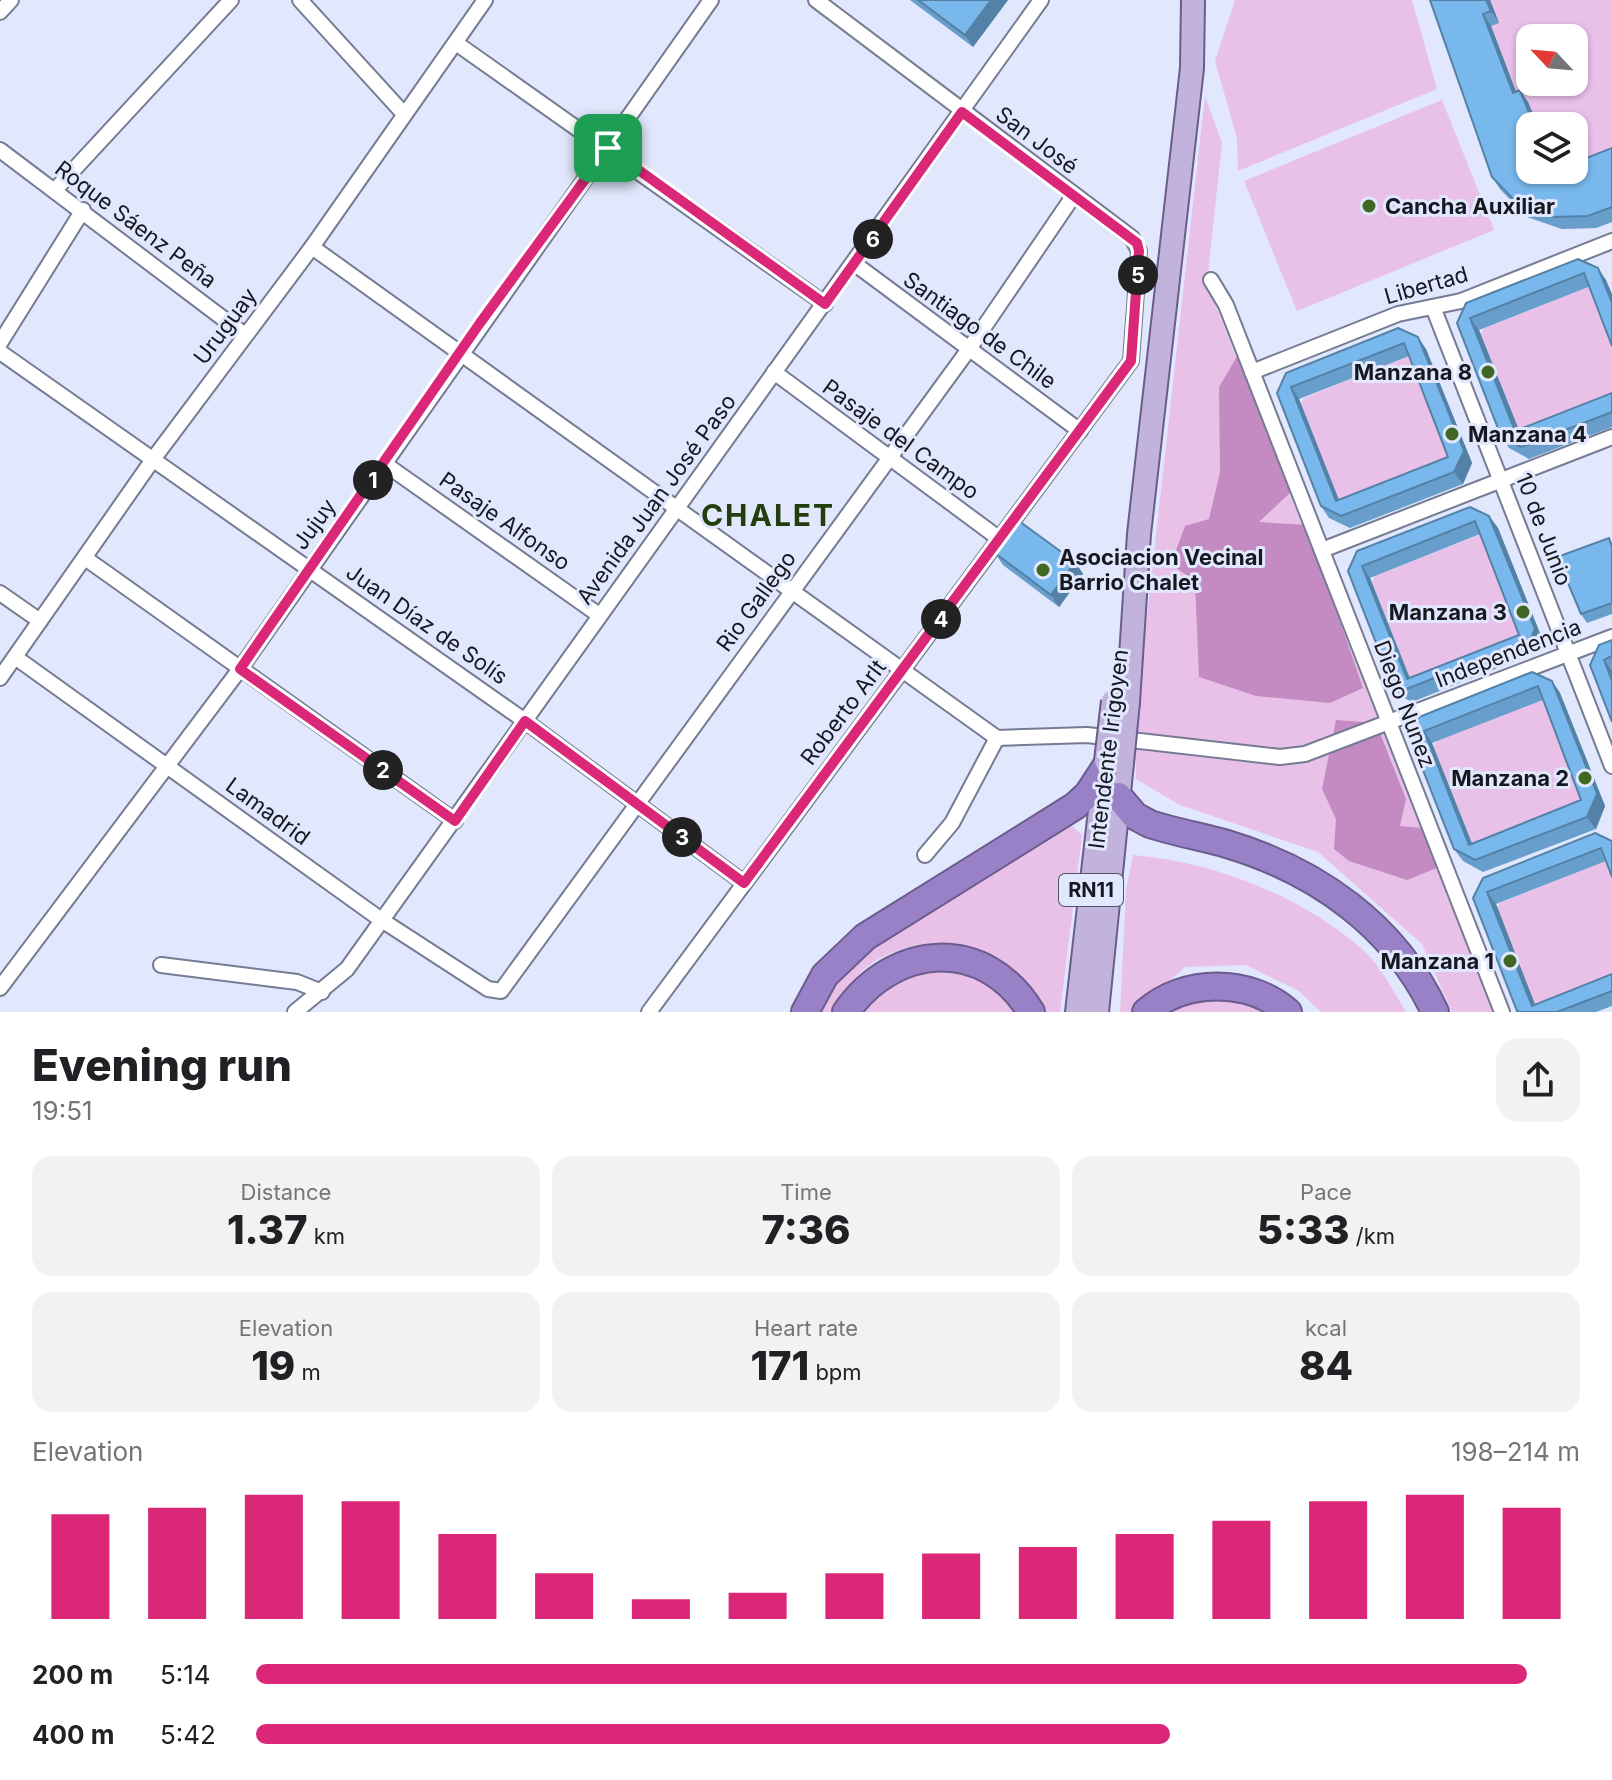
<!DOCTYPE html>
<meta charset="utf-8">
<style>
body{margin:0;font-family:Inter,sans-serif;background:#f2f2f2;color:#202124;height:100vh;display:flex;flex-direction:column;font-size:30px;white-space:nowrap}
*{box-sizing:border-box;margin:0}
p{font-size:26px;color:#757577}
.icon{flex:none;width:44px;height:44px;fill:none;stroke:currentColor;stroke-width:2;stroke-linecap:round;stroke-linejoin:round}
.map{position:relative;height:1012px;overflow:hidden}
.drawer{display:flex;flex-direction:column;background:#fff;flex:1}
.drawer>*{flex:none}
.needle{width:52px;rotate:296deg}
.controls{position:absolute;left:1516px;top:24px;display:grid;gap:16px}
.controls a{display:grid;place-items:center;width:72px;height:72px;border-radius:16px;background:#fff;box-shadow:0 2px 6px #0004;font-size:40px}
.pin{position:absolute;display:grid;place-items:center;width:68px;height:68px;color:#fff;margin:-34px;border-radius:16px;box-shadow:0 4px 12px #0006}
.km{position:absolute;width:40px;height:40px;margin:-20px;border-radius:50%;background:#222;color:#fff;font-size:22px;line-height:40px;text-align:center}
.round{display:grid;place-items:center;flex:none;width:84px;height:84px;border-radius:24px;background:#f2f2f2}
.head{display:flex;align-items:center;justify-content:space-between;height:136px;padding:0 32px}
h1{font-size:44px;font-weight:800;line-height:60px}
.metrics{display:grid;grid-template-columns:repeat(3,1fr);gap:12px;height:136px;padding:8px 32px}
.metrics div{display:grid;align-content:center;border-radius:20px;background:#f2f2f2;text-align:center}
.metrics b{font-size:40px;font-weight:800}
.metrics small{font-size:22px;font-weight:400}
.metrics p{font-size:22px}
.chart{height:224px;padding:16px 32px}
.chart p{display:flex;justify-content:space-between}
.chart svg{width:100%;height:144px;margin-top:8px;stroke:#db2777;stroke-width:6}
ul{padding:0 32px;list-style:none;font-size:26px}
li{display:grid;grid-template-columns:128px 96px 1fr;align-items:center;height:60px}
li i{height:20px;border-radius:10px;background:#db2777}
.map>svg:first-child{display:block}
</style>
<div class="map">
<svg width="1612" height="1012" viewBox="0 0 1612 1012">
<rect width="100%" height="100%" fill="#e1e7fc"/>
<g fill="#e9c0e8" fill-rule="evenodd">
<path d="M1235 0H1412L1437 89 1238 171 1237 138 1215 61Z"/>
<path d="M1435 0H1612V222L1596 228 1562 229 1527 217 1500 189ZM1530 38H1574V82H1530ZM1530 126H1574V170H1530Z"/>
<path d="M1205 96 1222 143 1207 283 1493 1012H1452L1422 944 1318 852 1180 805 1136 779 1135 723Z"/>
<path d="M1442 100 1494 230 1297 311 1244 181Z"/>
<path d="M1588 287 1594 290 1612 336V409L1522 438 1481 334 1484 328Z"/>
<path d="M1408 356 1414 360 1455 465 1342 508 1301 404 1304 398Z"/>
<path d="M1479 535 1486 538 1526 643 1413 686 1372 582 1375 576Z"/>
<path d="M1542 700 1548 703 1588 809 1475 852 1434 747 1437 741Z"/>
<path d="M1072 826 1082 835 1060 1012H1042C1017 942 918 923 863 970 853 979 842 999 836 1012H817L831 985 856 956 1054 829Z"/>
<path d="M1133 855C1214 862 1303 896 1364 951 1381 966 1394 993 1406 1012H1321L1299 991 1246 965 1185 967 1135 1012H1120L1126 889Z"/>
<path d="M1605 861 1612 868V990L1538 1012 1497 909 1500 903Z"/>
<path d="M920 967C976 970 977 974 1016 1012H859L887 979Z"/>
<path d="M1224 1000 1266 1012H1172L1186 1001Z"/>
</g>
<g fill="#c38bc2">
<path d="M1242 348 1284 435 1292 491 1259 522 1307 525 1363 688 1330 703 1256 696 1199 677 1195 581 1171 564 1185 526 1209 519 1220 472 1219 387Z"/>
<path d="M1336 720 1376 723 1406 799 1400 826 1422 828 1437 868 1407 880 1349 861 1334 849 1336 819 1322 789Z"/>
</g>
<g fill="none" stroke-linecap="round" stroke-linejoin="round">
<defs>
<g id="street">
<path d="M300 0 404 114"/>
<path d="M0 12 11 0"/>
<path d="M456 43 825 304"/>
<path d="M0 150 245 335"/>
<path d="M55 190 231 0"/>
<path d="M312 247 997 738 952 823 925 855"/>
<path d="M855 264 1080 431"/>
<path d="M1211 280 1226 305 1502 1012"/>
<path d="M1433 307 1612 766"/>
<path d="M0 343 83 210"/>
<path d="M0 352 525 721 744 883"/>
<path d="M774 372 1001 540"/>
<path d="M1252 372 1398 314 1461 301 1612 241"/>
<path d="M385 464 599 615"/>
<path d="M1322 550 1612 437"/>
<path d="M85 558 455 821"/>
<path d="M0 593 40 621"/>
<path d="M15 657 380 919 488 989 501 991 969 349 1074 195"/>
<path d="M0 678 154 458 312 247 485 0"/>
<path d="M997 738 1087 735 1280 757 1305 754 1612 637"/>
<path d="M161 965 297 982 322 992"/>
<path d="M0 988 240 669 711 0"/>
<path d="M295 1012 347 969 1041 0"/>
<path d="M649 1012 1131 361 1139 251 1132 238 816 0"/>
</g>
<g id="primary">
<path d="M1128 702 1139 534 1192 68 1193 0"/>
<path d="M1077 1012 1105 767"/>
<path d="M1097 1012 1122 763"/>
</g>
<g id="highway">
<path d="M1118 796 1135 816 1150 824C1175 832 1202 837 1227 844 1317 871 1395 926 1435 1012"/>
<path d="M805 1012 825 975 865 937 1075 806 1088 794 1105 768"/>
<path d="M846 1012C894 943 985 936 1031 1012"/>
<path d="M1146 1012C1185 978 1249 978 1288 1012"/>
</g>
</defs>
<use href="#street" stroke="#757b92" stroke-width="18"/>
<use href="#primary" stroke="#6b5c8d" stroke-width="26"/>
<use href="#highway" stroke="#6b5c8d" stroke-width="30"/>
<use href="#street" stroke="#fff" stroke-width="14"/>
<use href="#primary" stroke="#c2b3dd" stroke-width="22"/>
<use href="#highway" stroke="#9981c7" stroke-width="26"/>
<defs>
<g id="primary-bridge">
<path d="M1106 761 1113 701"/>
<path d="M1122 763 1128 702"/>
</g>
</defs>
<use href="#primary-bridge" stroke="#6b5c8d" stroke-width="26" stroke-linecap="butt"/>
<use href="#primary-bridge" stroke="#c2b3dd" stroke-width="22"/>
</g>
<g fill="#679ecc" fill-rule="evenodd">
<path d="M910 0H1008L973 47Z"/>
<path d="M1430 0H1490L1499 23 1491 26 1516 92 1528 102 1538 126H1530V170L1574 158 1577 162 1612 148V222L1596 228 1562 229 1527 217 1500 189 1492 177Z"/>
<path d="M1578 259 1606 280 1479 330 1519 430 1612 393V427L1529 459 1509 448 1501 436 1457 323Z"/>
<path d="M1398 328 1426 349 1472 463 1463 484 1350 528 1329 518 1321 506 1277 393ZM1409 356 1448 457 1339 500 1299 399Z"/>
<path d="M1489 516 1498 528 1543 641 1538 652 1412 702 1400 696 1392 684 1348 571ZM1480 534 1519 635 1410 678 1370 578Z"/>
<path d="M1609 538 1612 543V614L1587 623 1581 614Z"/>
<path d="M995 553 1075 562 1083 574 1059 607 1003 565Z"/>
<path d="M1612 640V722L1590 665Z"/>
<path d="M1552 681 1560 693 1605 806 1596 829 1483 872 1463 861 1454 849 1410 737ZM1543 700 1581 800 1472 843 1432 743Z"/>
<path d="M1595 833 1606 861 1496 904 1535 1005 1612 974V1006L1596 1012H1518L1473 898Z"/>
</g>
<g fill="#5481a6">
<path d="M991 0H1008L973 47 965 35Z"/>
<path d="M1486 0H1490L1499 23 1491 11Z"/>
<path d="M1483 14 1491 26 1521 105 1513 93Z"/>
<path d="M1520 90 1528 102 1538 126H1534Z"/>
<path d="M1598 268 1606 280 1612 294V303Z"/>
<path d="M1470 318 1479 330 1524 443 1515 431Z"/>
<path d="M1418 337 1426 349 1472 463 1463 484 1454 472Z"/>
<path d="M1291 387 1299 399 1344 513 1336 501Z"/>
<path d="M1489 516 1498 528 1543 641 1538 652 1530 640Z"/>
<path d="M1075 562 1083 574 1059 607 1051 595Z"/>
<path d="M1362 566 1370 578 1413 687 1407 679Z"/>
<path d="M1604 660 1612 671V681Z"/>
<path d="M1552 681 1560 693 1605 806 1596 829 1587 817Z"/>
<path d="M1424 731 1432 743 1477 857 1469 845Z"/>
<path d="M1487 892 1496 904 1538 1012 1532 1006Z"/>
</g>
<g fill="#78b8ed" stroke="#5481a6" stroke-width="2" fill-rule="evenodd">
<path d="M918 0H991L965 35Z"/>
<path d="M1430 0H1486L1491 11 1483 14 1513 93 1520 90 1534 126H1530V170H1574V162V163L1612 148V207L1588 216 1553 217 1519 205 1492 177Z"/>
<path d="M1578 259 1598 268 1612 303V346L1584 273 1470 318 1515 431 1612 393V412L1521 447 1501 436 1457 323 1466 303Z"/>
<path d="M1398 328 1418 337 1464 451 1454 472 1341 516 1321 506 1277 393 1286 373ZM1404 343 1448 457 1336 501 1291 387Z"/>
<path d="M1470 507 1489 516 1535 629 1530 640 1404 690 1392 684 1348 571 1357 551ZM1475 521 1519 635 1407 679 1362 566Z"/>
<path d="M1019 521 1075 562 1051 595 995 553Z"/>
<path d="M1609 538 1612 547V603L1581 614 1557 557Z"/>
<path d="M1612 640V656L1604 660 1612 681V722L1590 665 1599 645Z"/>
<path d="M1532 672 1552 681 1597 794 1587 817 1475 860 1454 849 1410 737 1419 717ZM1538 686 1581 800 1469 845 1424 731Z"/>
<path d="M1595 833 1612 841V877L1601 848 1487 892 1532 1006 1612 974V991L1557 1012H1520L1517 1011 1473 898 1483 878Z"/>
</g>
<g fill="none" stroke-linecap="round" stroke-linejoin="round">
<defs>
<path id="route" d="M962 112 1137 243 1139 251 1131 361 744 883 525 721 455 821 240 669 480 323 608 148 825 304Z"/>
</defs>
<use href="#route" stroke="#fff" stroke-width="16"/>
<use href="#route" stroke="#db2777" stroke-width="10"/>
</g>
<g fill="#416823" stroke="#e1e7fc" stroke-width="3">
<circle cx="1369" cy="206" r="8"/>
<circle cx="1488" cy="372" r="8"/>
<circle cx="1452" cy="434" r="8"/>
<circle cx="1043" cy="570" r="8"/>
<circle cx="1523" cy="612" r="8"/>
<circle cx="1585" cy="778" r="8"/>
<circle cx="1510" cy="961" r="8"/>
</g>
<g text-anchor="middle" stroke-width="6" stroke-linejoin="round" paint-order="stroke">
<rect fill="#e1e7fc" stroke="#525662" stroke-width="2" x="1059" y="874" width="64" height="32" rx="6"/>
<g font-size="20" font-weight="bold" fill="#151820">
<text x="1091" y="897">RN11</text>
</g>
<g font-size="22" fill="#151820" stroke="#e1e7fc">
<text transform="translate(1037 140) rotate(37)" y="8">San José</text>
<text transform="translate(136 224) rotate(37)" y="8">Roque Sáenz Peña</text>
<text transform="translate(1426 285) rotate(-16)" y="8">Libertad</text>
<text transform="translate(225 326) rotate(-53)" y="8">Uruguay</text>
<text transform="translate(980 330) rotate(36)" y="8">Santiago de Chile</text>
<text transform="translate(901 439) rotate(36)" y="8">Pasaje del Campo</text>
<text transform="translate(656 499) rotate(-54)" y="8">Avenida Juan José Paso</text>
<text transform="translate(505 521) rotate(35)" y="8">Pasaje Alfonso</text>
<text transform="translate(314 524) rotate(-54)" y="8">Jujuy</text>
<text transform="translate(1544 529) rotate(69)" y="8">10 de Junio</text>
<text transform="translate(756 601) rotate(-54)" y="8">Rio Gallego</text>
<text transform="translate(427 624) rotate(35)" y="8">Juan Díaz de Solís</text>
<text transform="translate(1508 653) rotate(-21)" y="8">Independencia</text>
<text transform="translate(1405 704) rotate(69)" y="8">Diego Nunez</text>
<text transform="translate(843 712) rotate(-53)" y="8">Roberto Arlt</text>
<text transform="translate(1108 749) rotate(-83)" y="8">Intendente Irigoyen</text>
<text transform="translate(268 811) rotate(36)" y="8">Lamadrid</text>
</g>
<g font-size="22" font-weight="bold" fill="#151820" stroke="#e1e7fc" text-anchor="end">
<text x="1385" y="214" text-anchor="start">Cancha Auxiliar</text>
<text x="1472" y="380">Manzana 8</text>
<text x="1468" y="442" text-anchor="start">Manzana 4</text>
<text x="1059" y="565" text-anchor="start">Asociacion Vecinal<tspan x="1059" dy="25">Barrio Chalet</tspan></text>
<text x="1507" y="620">Manzana 3</text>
<text x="1569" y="786">Manzana 2</text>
<text x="1494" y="969">Manzana 1</text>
</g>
<g font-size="30" font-weight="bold" letter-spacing="2" fill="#233e0e" stroke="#e1e7fc">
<text x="768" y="526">CHALET</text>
</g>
</g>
</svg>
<div class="controls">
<a><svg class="needle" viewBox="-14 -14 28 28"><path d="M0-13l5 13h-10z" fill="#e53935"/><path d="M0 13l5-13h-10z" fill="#757577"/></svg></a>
<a><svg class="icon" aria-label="layers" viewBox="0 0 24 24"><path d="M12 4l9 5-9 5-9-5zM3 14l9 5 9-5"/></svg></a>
</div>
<div class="pin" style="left:608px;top:148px;background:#1e9e55"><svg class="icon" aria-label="arrive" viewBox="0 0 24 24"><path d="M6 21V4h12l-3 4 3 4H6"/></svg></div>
<b class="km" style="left:373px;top:480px">1</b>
<b class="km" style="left:383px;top:770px">2</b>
<b class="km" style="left:682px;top:837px">3</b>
<b class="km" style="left:941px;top:619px">4</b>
<b class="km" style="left:1138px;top:275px">5</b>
<b class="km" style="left:873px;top:239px">6</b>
</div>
<section class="drawer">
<div class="head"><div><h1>Evening run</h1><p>19:51</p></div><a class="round"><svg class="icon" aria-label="share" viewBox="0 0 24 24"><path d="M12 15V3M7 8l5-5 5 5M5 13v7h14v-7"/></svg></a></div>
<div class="metrics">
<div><p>Distance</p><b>1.37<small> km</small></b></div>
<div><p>Time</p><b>7:36</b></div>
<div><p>Pace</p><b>5:33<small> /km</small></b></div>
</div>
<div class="metrics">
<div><p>Elevation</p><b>19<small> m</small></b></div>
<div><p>Heart rate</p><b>171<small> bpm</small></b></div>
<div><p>kcal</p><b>84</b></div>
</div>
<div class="chart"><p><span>Elevation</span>198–214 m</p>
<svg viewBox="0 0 160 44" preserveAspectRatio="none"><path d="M5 44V12M15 44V10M25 44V6M35 44V8M45 44V18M55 44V30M65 44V38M75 44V36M85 44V30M95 44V24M105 44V22M115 44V18M125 44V14M135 44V8M145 44V6M155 44V10"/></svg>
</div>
<ul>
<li><b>200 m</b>5:14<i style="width:96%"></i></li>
<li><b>400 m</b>5:42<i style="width:69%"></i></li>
</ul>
</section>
